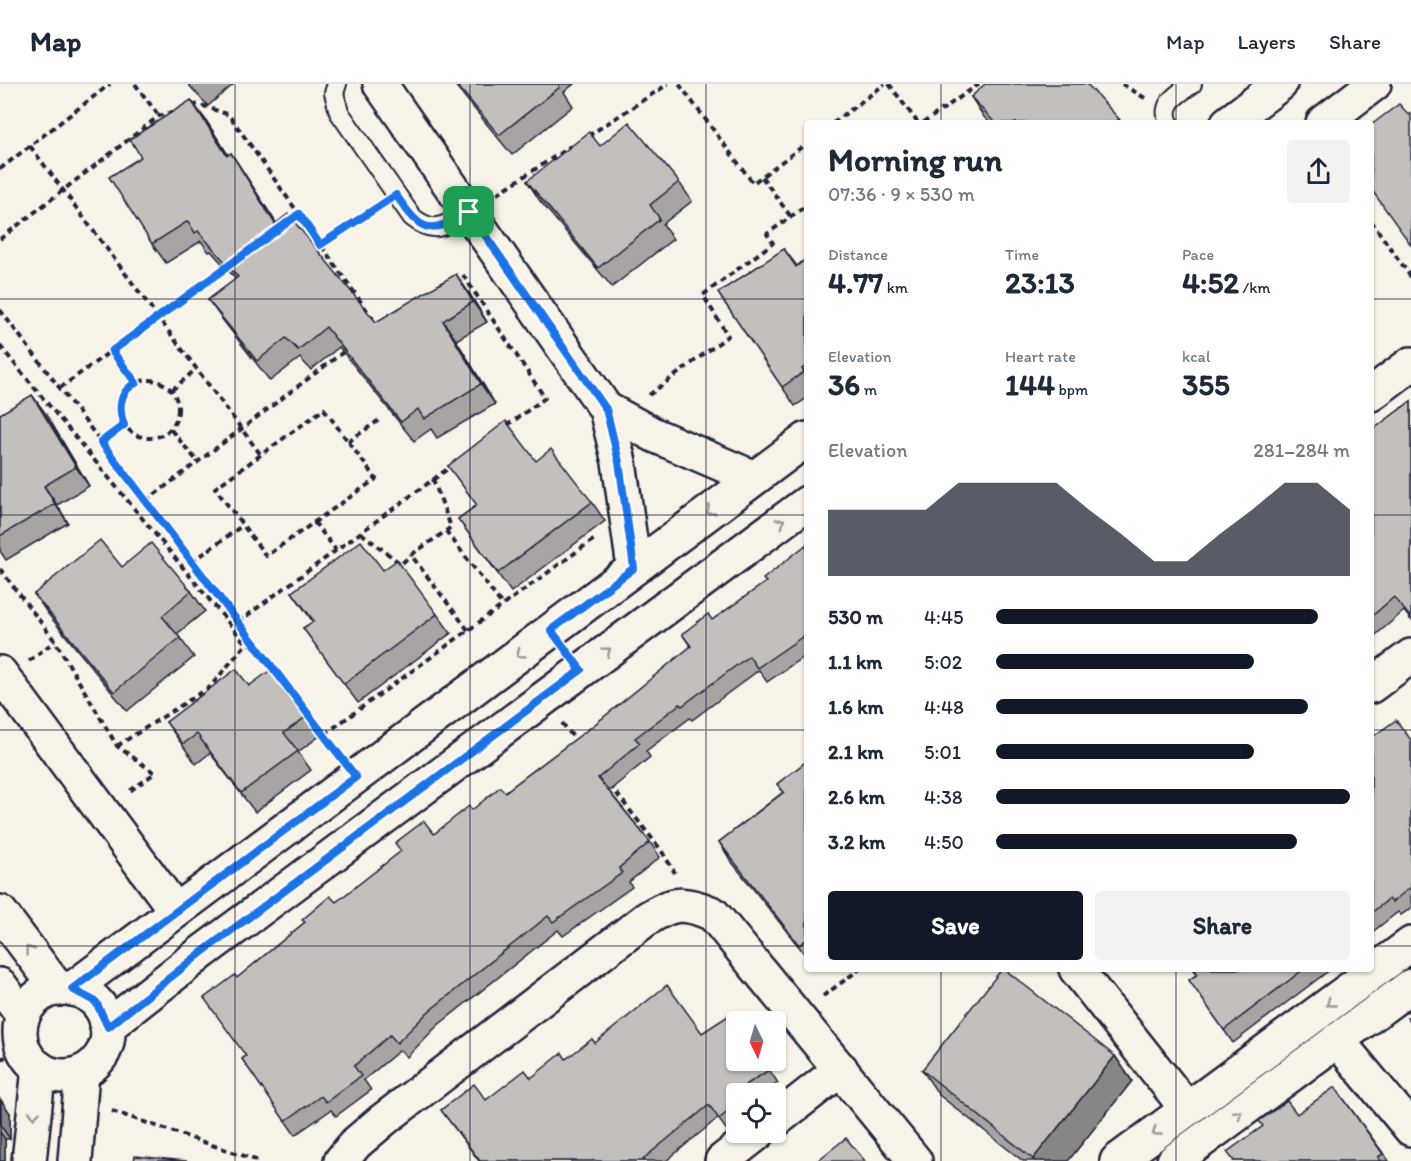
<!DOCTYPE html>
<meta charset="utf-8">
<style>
body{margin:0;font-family:Itim,sans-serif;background:#f2f2f3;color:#1f2937;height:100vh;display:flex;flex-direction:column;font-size:22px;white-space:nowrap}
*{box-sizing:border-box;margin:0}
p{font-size:20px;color:#747a83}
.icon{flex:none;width:33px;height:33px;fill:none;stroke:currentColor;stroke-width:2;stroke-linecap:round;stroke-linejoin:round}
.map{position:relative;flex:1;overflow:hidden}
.panel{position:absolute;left:804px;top:36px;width:570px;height:852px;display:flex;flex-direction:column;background:#fff;border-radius:6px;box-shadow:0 2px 4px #0004}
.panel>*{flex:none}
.needle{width:39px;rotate:175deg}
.fabs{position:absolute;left:726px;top:927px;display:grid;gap:12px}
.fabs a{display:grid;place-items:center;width:60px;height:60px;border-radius:6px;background:#fff;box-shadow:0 2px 4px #0004;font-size:30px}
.pin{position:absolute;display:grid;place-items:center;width:51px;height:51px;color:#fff;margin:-26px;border-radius:12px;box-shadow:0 3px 9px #0006}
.round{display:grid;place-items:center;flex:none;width:63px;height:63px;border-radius:6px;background:#f2f2f3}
.overview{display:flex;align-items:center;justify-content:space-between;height:102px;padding:0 24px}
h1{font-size:33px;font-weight:800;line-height:45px}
.figures{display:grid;grid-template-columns:repeat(3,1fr);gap:9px;height:102px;padding:6px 24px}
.figures div{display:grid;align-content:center}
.figures b{font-size:30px;font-weight:800}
.figures small{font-size:16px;font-weight:400}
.figures p{font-size:16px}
.chart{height:168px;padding:12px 24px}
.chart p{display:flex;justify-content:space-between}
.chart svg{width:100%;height:108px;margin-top:6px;fill:#111827;opacity:.7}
.button{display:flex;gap:12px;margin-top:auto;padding:12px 24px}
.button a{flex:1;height:69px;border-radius:6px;background:#111827;color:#fff;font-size:24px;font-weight:800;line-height:69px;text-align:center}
.button a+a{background:#f2f2f3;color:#1f2937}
ul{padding:0 24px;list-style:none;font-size:20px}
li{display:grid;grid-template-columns:96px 72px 1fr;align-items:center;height:45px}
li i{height:15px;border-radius:8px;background:#111827}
header{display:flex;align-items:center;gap:36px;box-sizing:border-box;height:84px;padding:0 30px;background:#fff;border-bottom:2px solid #e0e1e3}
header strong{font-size:28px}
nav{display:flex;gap:33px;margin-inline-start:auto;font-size:21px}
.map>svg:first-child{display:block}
</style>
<header>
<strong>Map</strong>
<nav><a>Map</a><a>Layers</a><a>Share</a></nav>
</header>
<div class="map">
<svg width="1411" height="1077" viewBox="0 0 1411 1077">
<rect width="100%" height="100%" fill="#f7f3e8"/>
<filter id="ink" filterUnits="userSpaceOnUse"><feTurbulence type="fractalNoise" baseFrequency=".0167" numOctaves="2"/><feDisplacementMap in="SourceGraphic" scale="12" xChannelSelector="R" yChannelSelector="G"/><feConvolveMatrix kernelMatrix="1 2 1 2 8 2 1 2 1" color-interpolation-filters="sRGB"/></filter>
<g filter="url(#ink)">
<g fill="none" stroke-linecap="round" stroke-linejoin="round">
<defs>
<g id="lane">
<path d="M337 0 334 9 339 28 412 133C435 152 446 141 469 128"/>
<path d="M1169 39C1160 19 1178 10 1192 0"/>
</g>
<g id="street">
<path d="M380 0 606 325 619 378 634 484"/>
<path d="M1228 39 1280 0"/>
<path d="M1323 39 1374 0"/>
<path d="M1371 310 1411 280"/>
<path d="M606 325 654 351 754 394"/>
<path d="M0 589 176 827"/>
<path d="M1371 602 1411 572"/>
<path d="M0 828 58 905"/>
<path d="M1076 885 1187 1025"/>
<path d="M0 901 23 932"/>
<circle cx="64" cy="948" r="44"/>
<path d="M72 905 807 355"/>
<path d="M107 943 201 869 807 419"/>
<path d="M1337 956 1411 1045"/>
<path d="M776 1036 841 985"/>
<path d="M29 1077 39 984"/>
<path d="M75 1077 82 988"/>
<path d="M341 1077 356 1059 383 1036 645 836C672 818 683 817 713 830L915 1077"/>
<path d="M722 1077 759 1048"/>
<path d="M1117 1077 1411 860"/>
<path d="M1174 1077 1411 902"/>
</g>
</defs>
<use href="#lane" stroke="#22223b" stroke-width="22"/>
<use href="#street" stroke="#22223b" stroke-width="38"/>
<g stroke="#22223b" stroke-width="4" stroke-dasharray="6 4.5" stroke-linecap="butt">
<path d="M135 0 159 32"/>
<path d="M679 0 753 99 807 59"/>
<path d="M889 0 918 39"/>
<path d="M1122 0 1145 14"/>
<path d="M192 22 198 20 229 31 373 235"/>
<path d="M833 39 885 0"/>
<path d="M923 39 979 0"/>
<path d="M588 52 668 0"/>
<path d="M30 62 261 371"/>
<path d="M0 85 110 0"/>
<path d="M762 93 791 133"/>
<path d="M497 110 571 62"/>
<path d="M1371 137 1411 193"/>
<path d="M0 155 159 32 176 27"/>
<path d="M320 161 375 125"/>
<path d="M463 191 545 314 505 343"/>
<path d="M0 226 337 666"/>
<path d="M0 262 246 560H255"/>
<path d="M112 267 136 299"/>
<circle cx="149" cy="325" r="29"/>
<path d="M60 304 229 181"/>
<path d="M172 306 196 285"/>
<path d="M649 311 728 252 703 211 773 159 767 150 807 121"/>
<path d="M324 325 376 395 266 472 215 404Z"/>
<path d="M171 346 198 378"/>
<path d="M101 358 124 341"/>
<path d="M348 358 382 334"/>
<path d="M433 395 451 443 446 447"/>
<path d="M146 417 346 266"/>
<path d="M314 438 336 466"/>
<path d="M361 449 401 480 411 471"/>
<path d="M192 478 243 441"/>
<path d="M0 485 55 557 117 662 155 689 127 709"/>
<path d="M238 538 453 381"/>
<path d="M468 546 411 471 446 447 503 522"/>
<path d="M802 569 807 576"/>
<path d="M29 577 55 557"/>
<path d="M562 639 578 659"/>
<path d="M325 650 597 453"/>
<path d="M117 662 210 603 246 560"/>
<path d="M610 701 661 766 675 789"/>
<path d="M823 912 860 885"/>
<path d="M0 975 9 972"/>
<path d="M112 1027 259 1077"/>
</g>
<use href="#lane" stroke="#f7f3e8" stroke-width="18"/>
<use href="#street" stroke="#f7f3e8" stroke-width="33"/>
</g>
<g fill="#a7a4a3" stroke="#22223b" stroke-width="1.5">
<path d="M188 0H234L208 22Z"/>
<path d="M454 0H574L564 8 573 22 512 71Z"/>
<path d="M971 13 1119 35 1122 39H990L984 33Z"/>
<path d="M205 35 228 71 231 69 244 89 276 139 376 238 469 209 487 238 456 256 495 320 437 354 431 345 414 357 339 263 311 286 300 274 270 297 222 235 208 216 236 195 211 167 209 168 201 157 166 179 152 160Z"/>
<path d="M600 62 679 98 692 117 663 140 673 155 612 203 540 117 527 97Z"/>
<path d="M784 165 797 182 807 174V314L795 322 718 209Z"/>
<path d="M1411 317V536L1404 527 1371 555V347Z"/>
<path d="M0 330H46L89 402 57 421 68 439 6 476 0 467Z"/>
<path d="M536 377 592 418 605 437 511 508 458 435 477 421 448 382Z"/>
<path d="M807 460V570L767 598 759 586 692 636 690 634 646 667 650 673 609 707 650 758 660 773 629 798 632 803 563 852 558 846 437 942 407 973 400 966 364 996 371 1006 336 1032 331 1026 295 1051 242 975 245 972 237 894 304 839 336 818 434 750 472 726 505 708 594 641 691 563 682 550 712 536 766 498Z"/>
<path d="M122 483 191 507 205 527 177 550 194 573 127 627 48 530 34 510Z"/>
<path d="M383 486 437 530 451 549 358 619 303 544 313 538 292 508Z"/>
<path d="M249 602 307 632 321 651 298 668 311 686 255 728 210 669 196 680 166 638Z"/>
<path d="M1371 654 1411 656V824L1401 831 1398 828 1371 849Z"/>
<path d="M807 677V873L731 777 719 758 783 708 777 700Z"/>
<path d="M1192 885H1331L1233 959 1189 896 1197 890Z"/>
<path d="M702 949 763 976 778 999 762 1010H736V1042L728 1048 718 1034 666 1077H479L441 1026 486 1016 531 994 595 959Z"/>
<path d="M1115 972 1132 997 1068 1077H1023L939 1011 922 986Z"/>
<path d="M1335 1003 1389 1077H1234L1297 1030Z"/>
<path d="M0 1016 10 1029V1055H5V1077H0Z"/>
</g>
<g fill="#888684" stroke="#22223b" stroke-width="1.5">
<path d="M191 16 205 35 241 91 227 72Z"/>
<path d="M231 69 244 89 289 159 275 140Z"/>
<path d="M456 190 469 209 487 238 473 218Z"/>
<path d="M443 237 456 256 495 320 481 300Z"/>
<path d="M32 311 46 330 89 402 76 383Z"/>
<path d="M44 402 57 421 68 439 55 420Z"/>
<path d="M1115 972 1132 997 1068 1077H1035L1033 1075Z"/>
<path d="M1 1016 10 1029V1055L1 1042Z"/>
<path d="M0 1048 5 1055V1077H0Z"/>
</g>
<g fill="#c2bfbd" stroke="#22223b" stroke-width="1.5">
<path d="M456 0H558L560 3 499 51Z"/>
<path d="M985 0H1087L1119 35 1114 39H995L971 13Z"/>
<path d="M191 16 227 72 231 69 275 140 288 130 376 238 456 190 473 218 443 237 481 300 424 335 418 325 401 338 326 243 298 266 286 254 257 277 208 216 238 193 198 147 195 149 188 137 152 160 109 93 141 73 130 55Z"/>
<path d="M1399 20 1409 31 1411 29V161L1371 105V41Z"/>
<path d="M629 38 679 98 650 121 660 135 598 184 527 97 589 48 600 62Z"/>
<path d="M784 165 796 183 807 174V281L802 285 804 288 782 303 718 209Z"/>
<path d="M32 311 76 383 44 402 55 420 0 452V330Z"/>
<path d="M1411 317V534L1394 513 1371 533V347Z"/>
<path d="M506 337 536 377 551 365 592 418 498 489 458 435 477 421 448 382Z"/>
<path d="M100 456 122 483 151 459 191 507 162 532 180 554 114 608 34 510Z"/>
<path d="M361 457 383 486 397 476 437 530 344 600 303 544 314 537 292 508Z"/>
<path d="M807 460V554L805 551 757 584 749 572 682 622 680 620 635 654 640 659 598 694 650 758 619 784 622 789 553 838 548 832 428 928 397 959 390 951 354 982 361 992 326 1018 321 1012 285 1037 242 975 246 972 204 914 235 891 237 894 305 838 302 836 330 812 336 818 401 767 395 759 424 737 434 750 469 722 472 726 500 703 505 708 594 641 691 562 682 550 708 530 712 536 766 498 763 495Z"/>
<path d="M236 585 249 602 272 585 307 632 284 649 298 667 241 709 197 650 183 660 166 638Z"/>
<path d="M1396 636 1411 656V803L1392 818 1389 815 1371 829V654Z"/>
<path d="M807 677V855L799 861 719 758 784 708 777 700Z"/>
<path d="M1002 885H1004L1115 972 1033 1075 922 986Z"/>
<path d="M1194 885H1304L1224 946 1189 896 1198 890Z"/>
<path d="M667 901 702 949 731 930 737 938 736 976H763L769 986 741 1004 745 1010H736V1021L719 1035 709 1021 643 1075 645 1077H480L441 1026 474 1000 486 1016 525 986 531 994 562 969 566 975 592 955 595 959Z"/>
<path d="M1411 931V939L1407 934Z"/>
<path d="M1335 1003 1383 1070 1378 1073 1381 1077H1234L1227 1068 1263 1042 1259 1037 1287 1017 1297 1030Z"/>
<path d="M0 1016 1 1042H0Z"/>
<path d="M846 1054 865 1077H817Z"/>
<path d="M135 1072 187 1077H134Z"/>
</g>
<defs><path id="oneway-chevron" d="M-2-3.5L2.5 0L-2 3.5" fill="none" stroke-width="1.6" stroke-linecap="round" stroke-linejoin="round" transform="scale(1.5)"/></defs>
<g stroke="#97959a">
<use href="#oneway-chevron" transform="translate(710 427) rotate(143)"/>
<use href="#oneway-chevron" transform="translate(781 438) rotate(-37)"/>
<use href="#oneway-chevron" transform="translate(607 567) rotate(-37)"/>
<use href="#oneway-chevron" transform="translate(520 570) rotate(143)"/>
<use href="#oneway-chevron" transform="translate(29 866) rotate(-127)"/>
<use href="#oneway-chevron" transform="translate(1330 919) rotate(144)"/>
<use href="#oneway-chevron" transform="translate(1238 1030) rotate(-37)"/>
<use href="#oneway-chevron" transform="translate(34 1031) rotate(96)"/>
<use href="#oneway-chevron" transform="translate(1156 1048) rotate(144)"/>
</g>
</g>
<g fill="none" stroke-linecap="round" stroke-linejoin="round" filter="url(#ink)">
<defs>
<path id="route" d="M396 111C423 150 428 151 469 128L606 325 619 378 634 484 551 546 581 586 201 869 108 943 96 918 72 905 356 693 101 358 124 341C118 325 119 307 136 299L112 267 299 130 320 161Z"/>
</defs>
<use href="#route" stroke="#fff" stroke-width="12"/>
<use href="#route" stroke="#1a73e8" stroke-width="8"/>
</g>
<path fill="none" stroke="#22223b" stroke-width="1.5" stroke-opacity="0.55" d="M235 0V1077M470 0V1077M706 0V1077M941 0V39M1176 0V39M0 215H807M1371 215H1411M0 431H807M1371 431H1411M0 646H807M1371 646H1411M0 862H807M1371 862H1411M941 885V1077M1176 885V1077"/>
</svg>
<div class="fabs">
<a><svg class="needle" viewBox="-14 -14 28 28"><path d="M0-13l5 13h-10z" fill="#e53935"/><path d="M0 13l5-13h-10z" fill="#747a83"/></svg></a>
<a><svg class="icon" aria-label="locate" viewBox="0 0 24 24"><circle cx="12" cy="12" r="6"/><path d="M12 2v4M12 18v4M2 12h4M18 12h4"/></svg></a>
</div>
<div class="pin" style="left:469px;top:128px;background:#1e9e55"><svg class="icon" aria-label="arrive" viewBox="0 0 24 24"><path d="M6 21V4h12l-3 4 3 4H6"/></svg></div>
<section class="panel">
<div class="overview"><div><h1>Morning run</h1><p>07:36 · 9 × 530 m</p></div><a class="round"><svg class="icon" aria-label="share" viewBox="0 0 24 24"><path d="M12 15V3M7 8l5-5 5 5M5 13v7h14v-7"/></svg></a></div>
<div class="figures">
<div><p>Distance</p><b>4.77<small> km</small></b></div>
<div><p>Time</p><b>23:13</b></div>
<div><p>Pace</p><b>4:52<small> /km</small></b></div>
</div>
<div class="figures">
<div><p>Elevation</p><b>36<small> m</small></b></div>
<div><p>Heart rate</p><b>144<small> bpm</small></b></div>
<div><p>kcal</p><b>355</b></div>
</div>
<div class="chart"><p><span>Elevation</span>281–284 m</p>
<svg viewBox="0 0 160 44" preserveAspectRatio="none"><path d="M0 44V17L10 17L20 17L30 17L40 6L50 6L60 6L70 6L80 17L90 27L100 38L110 38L120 27L130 17L140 6L150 6L160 17V44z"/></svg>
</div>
<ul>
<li><b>530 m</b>4:45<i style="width:91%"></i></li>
<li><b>1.1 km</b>5:02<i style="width:73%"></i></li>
<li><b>1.6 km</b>4:48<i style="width:88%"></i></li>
<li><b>2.1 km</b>5:01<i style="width:73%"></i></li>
<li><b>2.6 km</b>4:38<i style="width:100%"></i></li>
<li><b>3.2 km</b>4:50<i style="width:85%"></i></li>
</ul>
<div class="button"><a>Save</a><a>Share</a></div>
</section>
</div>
